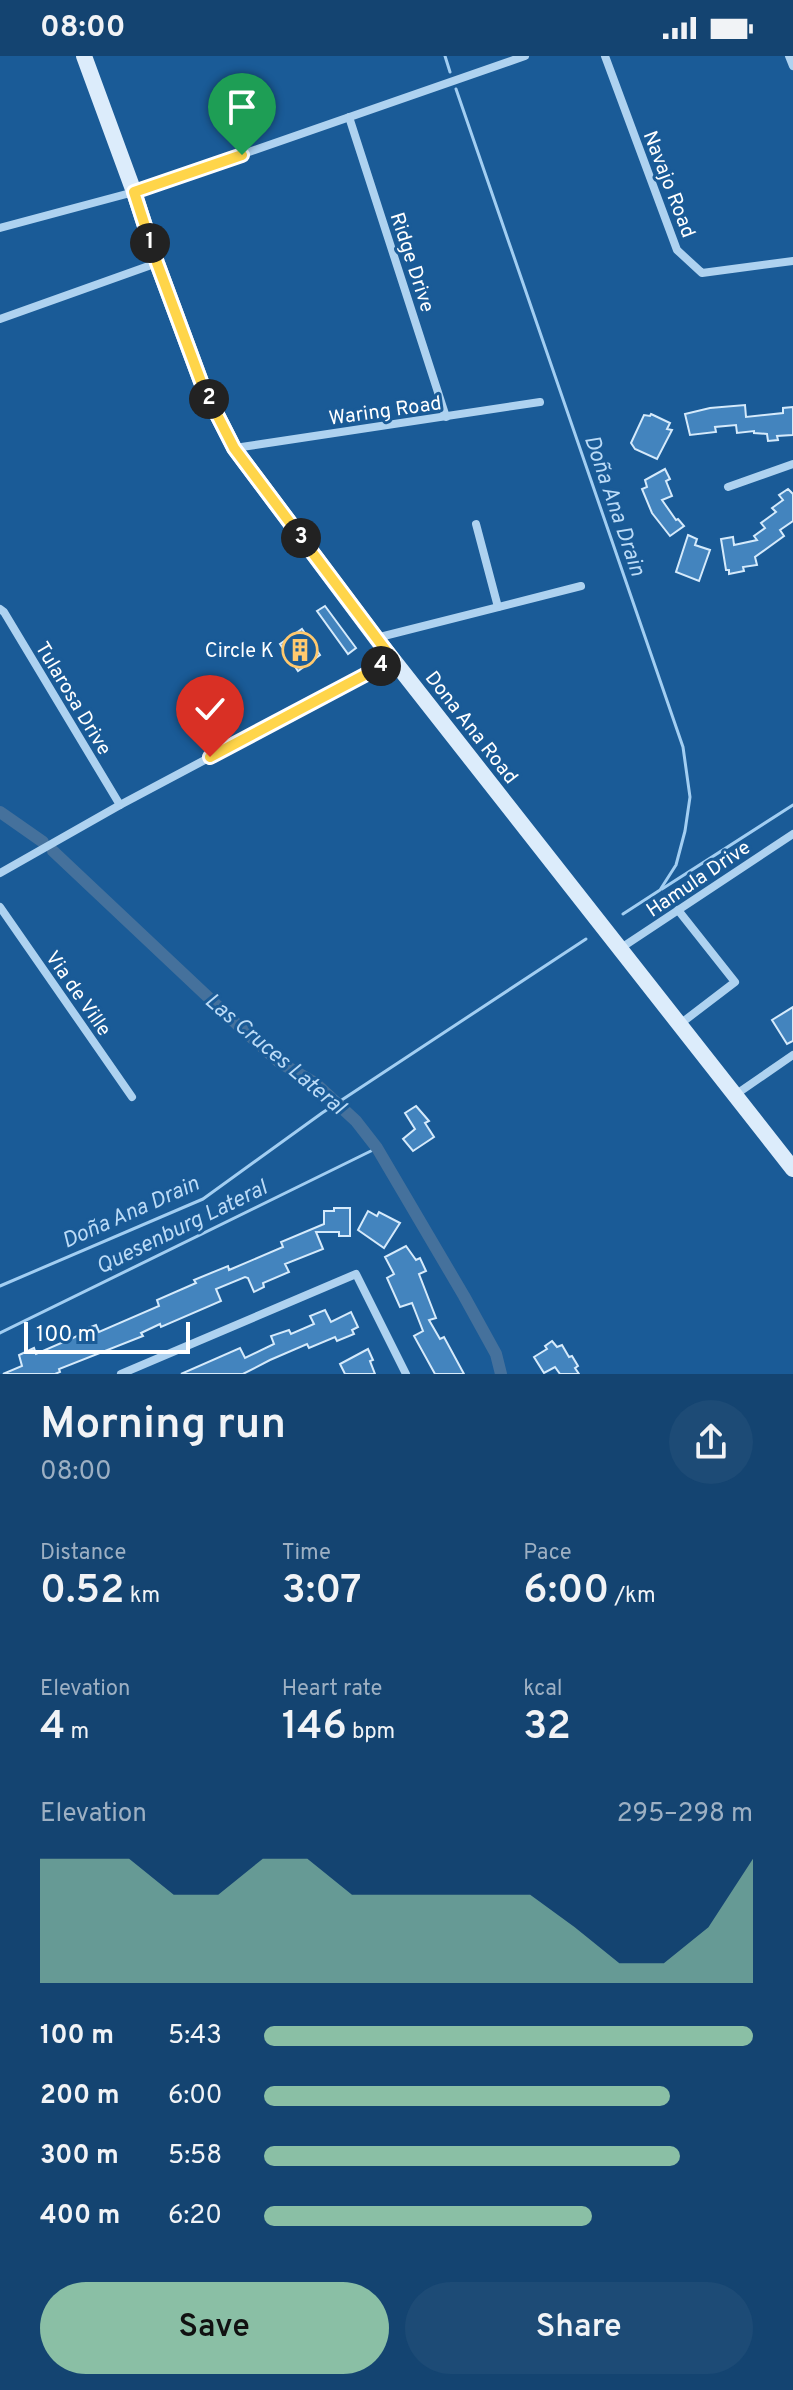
<!DOCTYPE html>
<meta charset="utf-8">
<style>
body{margin:0;font-family:Overpass,sans-serif;background:#1d4b76;color:#f1f3f6;height:100vh;display:flex;flex-direction:column;font-size:30px;white-space:nowrap}
*{box-sizing:border-box;margin:0}
p{font-size:26px;color:#9db0c3}
.icon{flex:none;width:44px;height:44px;fill:none;stroke:currentColor;stroke-width:2;stroke-linecap:round;stroke-linejoin:round}
.map{position:relative;height:1318px;overflow:hidden}
.drawer{display:flex;flex-direction:column;background:#144471;flex:1}
.drawer>*{flex:none}
.scale{position:absolute;left:24px;bottom:20px;width:166px;box-sizing:border-box;padding-left:8px;border:4px solid #fff;border-top:0;font-size:22px;line-height:28px;white-space:nowrap;color:#fff;-webkit-text-stroke:6px #1a5b97;paint-order:stroke}
.pin{position:absolute;display:grid;place-items:center;width:68px;height:68px;color:#fff;margin:-82px -34px;border-radius:50% 50% 50% 0;rotate:-45deg;box-shadow:0 0 8px #0007}
.pin .icon{rotate:45deg}
.km{position:absolute;width:40px;height:40px;margin:-20px;border-radius:50%;background:#222;color:#fff;font-size:22px;line-height:40px;text-align:center}
.round{display:grid;place-items:center;flex:none;width:84px;height:84px;border-radius:42px;background:#1d4b76}
.summary{display:flex;align-items:center;justify-content:space-between;height:136px;padding:0 40px}
h1{font-size:44px;font-weight:600;line-height:60px}
.figures{display:grid;grid-template-columns:repeat(3,1fr);gap:12px;height:136px;padding:8px 40px}
.figures div{display:grid;align-content:center}
.figures b{font-size:40px;font-weight:600}
.figures small{font-size:22px;font-weight:400}
.figures p{font-size:22px}
.chart{height:224px;padding:16px 40px}
.chart p{display:flex;justify-content:space-between}
.chart svg{width:100%;height:144px;margin-top:8px;fill:#8abfa5;opacity:.7}
.button{display:flex;gap:16px;margin-top:auto;padding:16px 40px}
.button a{flex:1;height:92px;border-radius:48px;background:#8abfa5;color:#111;font-size:32px;font-weight:600;line-height:92px;text-align:center}
.button a+a{background:#1d4b76;color:#f1f3f6}
ul{padding:0 40px;list-style:none;font-size:26px}
li{display:grid;grid-template-columns:128px 96px 1fr;align-items:center;height:60px}
li i{height:20px;border-radius:10px;background:#8abfa5}
.status{display:flex;justify-content:space-between;align-items:center;height:56px;padding:0 40px;background:#144471;direction:ltr}
.status svg{height:22px;fill:currentColor}
.map>svg:first-child{display:block}
</style>
<div class="status"><b>08:00</b><svg viewBox="0 0 49 12"><path d="M0 12V9h3v3zM5 12V6h3v6zM10 12V3h3v9zM15 12V0h3v12zM26 1h20v11H26zM47 4h2v5h-2z"/></svg></div>
<div class="map">
<svg width="793" height="1318" viewBox="0 0 793 1318">
<rect width="100%" height="100%" fill="#1a5b97"/>
<g fill="none" stroke-linecap="round" stroke-linejoin="round">
<g stroke="#a2cef2" stroke-width="3">
<path d="M445 0 450 16"/>
<path d="M456 33 683 691 690 741 685 775 676 809 660 834 623 858"/>
<path d="M662 833 793 749"/>
<path d="M0 1230 203 1143 322 1057 586 883"/>
<path d="M0 1277 377 1092"/>
</g>
<g stroke="#45719c" stroke-width="12">
<path d="M0 756 43 786"/>
<path d="M53 795 243 974 279 1006 315 1027 356 1065 377 1092 464 1240 496 1298 501 1318"/>
</g>
</g>
<g fill="#4384be" stroke="#d5eafb" stroke-width="2">
<path d="M745 349 746 361 783 357V352L793 351V379L777 380 778 384 768 385 767 378 754 377V375L737 377 736 369 715 371 716 376 690 379 685 358 710 352Z"/>
<path d="M651 358 670 367 667 373 672 374 657 403 635 393 631 387 644 359 650 360Z"/>
<path d="M665 413 670 423 666 425 672 440 662 444 676 464 678 463 684 470 670 480 652 457 642 433 647 431 645 424Z"/>
<path d="M788 433 793 438V465L780 474 784 480 755 501 757 509 743 511 744 515 729 518V514H726L721 483 733 481 734 489 757 484 754 480 765 472 761 467 776 456 772 452 783 444 779 439Z"/>
<path d="M688 479 697 483 695 489 710 494 699 525 676 516Z"/>
<path d="M325 550 356 592 348 598 317 555Z"/>
<path d="M302 573 320 599 298 615 280 588Z"/>
<path d="M793 951V985L787 988 772 964Z"/>
<path d="M416 1050 429 1065 425 1067 434 1081 413 1095 403 1083 415 1073 405 1057Z"/>
<path d="M334 1152H350V1180H339V1176H316L323 1193 285 1208 289 1216 263 1227 264 1231 254 1236 248 1222 245 1221 216 1233 221 1245 161 1271 160 1268 141 1277 143 1280 59 1313 60 1316 55 1318H3L22 1310 19 1299 34 1292 36 1298 82 1278 80 1275 96 1269 99 1276 159 1250 157 1244 196 1227 194 1224 228 1210 229 1214 283 1191 281 1186 324 1168V1155H334Z"/>
<path d="M368 1155 377 1160 379 1156 400 1167 384 1192 358 1174Z"/>
<path d="M406 1190 416 1204 420 1202 426 1215 419 1218 436 1262 429 1264 440 1283 444 1281 464 1318H435L414 1280 423 1275 412 1247 400 1251 387 1222 394 1218 385 1201Z"/>
<path d="M325 1254 331 1266 351 1256 358 1271 352 1274 354 1278 337 1285 335 1281 309 1292 307 1288 270 1304 243 1318H181L240 1292 245 1302 274 1288 271 1280 289 1274 291 1278 314 1268 310 1260Z"/>
<path d="M552 1285 557 1291 562 1289 569 1301 572 1300 578 1310 575 1312 579 1318H560L555 1311 544 1317 534 1301 547 1293 545 1290Z"/>
<path d="M368 1293 373 1304 370 1305 375 1318H345L340 1308Z"/>
</g>
<g fill="none" stroke-linecap="round" stroke-linejoin="round">
<g stroke="#aed2f0" stroke-width="8">
<path d="M605 0 677 194 702 217 793 205"/>
<path d="M789 0 793 10"/>
<path d="M349 61 446 361"/>
<path d="M0 172 134 136 525 0"/>
<path d="M0 263 157 207"/>
<path d="M235 392 540 346"/>
<path d="M728 431 793 408"/>
<path d="M476 468 498 551"/>
<path d="M0 553 4 556 120 749"/>
<path d="M376 582 581 530"/>
<path d="M0 817 120 749 393 604"/>
<path d="M0 851 132 1041"/>
<path d="M678 854 735 926 680 968"/>
<path d="M621 892 793 778"/>
<path d="M735 1039 793 999"/>
<path d="M121 1318 356 1218 406 1318"/>
</g>
<path stroke="#dcecfb" stroke-width="16" d="M84 0 134 136 157 207 203 331 234 392 376 582 793 1113"/>
</g>
<g fill="none" stroke-linecap="round" stroke-linejoin="round">
<defs>
<path id="route" d="M210 701 393 604 234 392 203 331 157 207 134 136 242 99"/>
</defs>
<use href="#route" stroke="#fff" stroke-width="16"/>
<use href="#route" stroke="#ffd54a" stroke-width="10"/>
</g>
<defs>
<symbol id="building-ring" viewBox="-11 -11 22 22"><circle r="9.5" fill="#1a5b97" stroke="#ffc96e" stroke-width="1.5"/><path d="M-4-6H4V6H1V3H-1V6H-4ZM-2.5-4.3h1.7v1.8h-1.7ZM.8-4.3h1.7v1.8H.8ZM-2.5-1h1.7V.8h-1.7ZM.8-1h1.7V.8H.8Z" fill="#ffc96e"/></symbol>
</defs>
<g fill-rule="evenodd">
<use href="#building-ring" x="280" y="574" width="40" height="40"/>
</g>
<g text-anchor="middle" stroke-width="6" stroke-linejoin="round" paint-order="stroke">
<g font-size="20" fill="#fff" stroke="#1a5b97">
<text transform="translate(670 128) rotate(69)" y="7">Navajo Road</text>
<text transform="translate(413 206) rotate(72)" y="7">Ridge Drive</text>
<text transform="translate(385 354) rotate(-8)" y="7">Waring Road</text>
<text transform="translate(74 642) rotate(59)" y="7">Tularosa Drive</text>
<text transform="translate(472 671) rotate(52)" y="7">Dona Ana Road</text>
<text transform="translate(698 822) rotate(-34)" y="7">Hamula Drive</text>
<text transform="translate(79 937) rotate(55)" y="7">Via de Ville</text>
</g>
<g font-size="20" fill="#fff" stroke="#1a5b97" text-anchor="end">
<text x="274" y="601">Circle K</text>
</g>
<g font-size="22" font-style="italic" fill="#bbdbf7" stroke="#1a5b97">
<text transform="translate(616 449) rotate(71)" y="8">Doña Ana Drain</text>
<text transform="translate(276 997) rotate(40)" y="8">Las Cruces Lateral</text>
<text transform="translate(130 1155) rotate(-24)" y="8">Doña Ana Drain</text>
<text transform="translate(181 1170) rotate(-26)" y="8">Quesenburg Lateral</text>
</g>
</g>
</svg>
<div class="scale">100 m</div>
<div class="pin" style="left:242px;top:99px;background:#1e9e55"><svg class="icon" aria-label="arrive" viewBox="0 0 24 24"><path d="M6 21V4h12l-3 4 3 4H6"/></svg></div>
<div class="pin" style="left:210px;top:701px;background:#d93025"><svg class="icon" aria-label="check" viewBox="0 0 24 24"><path d="M5 12l5 5 9-10"/></svg></div>
<b class="km" style="left:150px;top:187px">1</b>
<b class="km" style="left:209px;top:343px">2</b>
<b class="km" style="left:301px;top:482px">3</b>
<b class="km" style="left:381px;top:610px">4</b>
</div>
<section class="drawer">
<div class="summary"><div><h1>Morning run</h1><p>08:00</p></div><a class="round"><svg class="icon" aria-label="share" viewBox="0 0 24 24"><path d="M12 15V3M7 8l5-5 5 5M5 13v7h14v-7"/></svg></a></div>
<div class="figures">
<div><p>Distance</p><b>0.52<small> km</small></b></div>
<div><p>Time</p><b>3:07</b></div>
<div><p>Pace</p><b>6:00<small> /km</small></b></div>
</div>
<div class="figures">
<div><p>Elevation</p><b>4<small> m</small></b></div>
<div><p>Heart rate</p><b>146<small> bpm</small></b></div>
<div><p>kcal</p><b>32</b></div>
</div>
<div class="chart"><p><span>Elevation</span>295–298 m</p>
<svg viewBox="0 0 160 44" preserveAspectRatio="none"><path d="M0 44V6L10 6L20 6L30 17L40 17L50 6L60 6L70 17L80 17L90 17L100 17L110 17L120 27L130 38L140 38L150 27L160 6V44z"/></svg>
</div>
<ul>
<li><b>100 m</b>5:43<i style="width:100%"></i></li>
<li><b>200 m</b>6:00<i style="width:83%"></i></li>
<li><b>300 m</b>5:58<i style="width:85%"></i></li>
<li><b>400 m</b>6:20<i style="width:67%"></i></li>
</ul>
<div class="button"><a>Save</a><a>Share</a></div>
</section>
